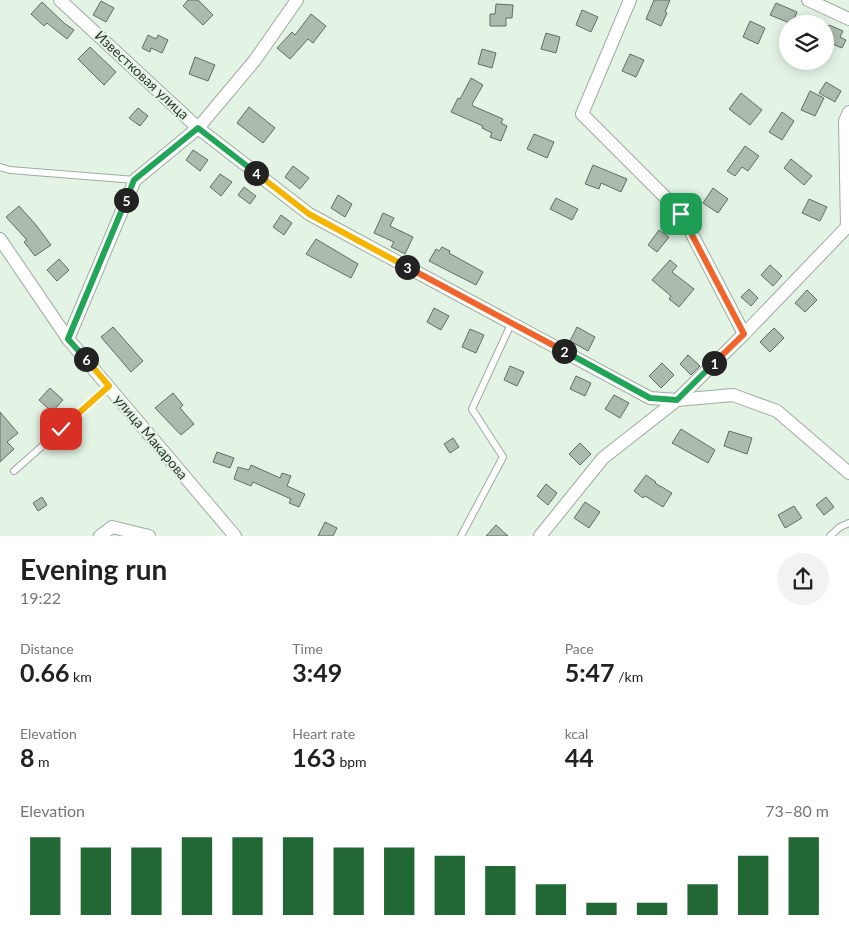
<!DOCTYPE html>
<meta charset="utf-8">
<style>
body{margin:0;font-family:Lato,sans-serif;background:#f2f2f2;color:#222;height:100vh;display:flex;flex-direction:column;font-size:19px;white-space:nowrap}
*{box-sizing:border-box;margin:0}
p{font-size:16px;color:#767676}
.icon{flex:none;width:28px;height:28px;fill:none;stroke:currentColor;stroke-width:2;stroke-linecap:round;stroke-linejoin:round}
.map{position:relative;height:536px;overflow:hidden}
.panel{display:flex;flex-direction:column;background:#fff;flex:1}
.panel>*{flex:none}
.tools{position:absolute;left:779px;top:15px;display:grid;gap:10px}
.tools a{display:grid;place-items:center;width:55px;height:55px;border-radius:50%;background:#fff;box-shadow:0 2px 12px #0003;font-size:25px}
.pin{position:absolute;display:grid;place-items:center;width:42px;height:42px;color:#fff;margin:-21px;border-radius:10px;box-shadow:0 2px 8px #0006}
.km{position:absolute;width:25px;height:25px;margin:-12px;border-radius:50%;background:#222;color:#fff;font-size:14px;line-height:25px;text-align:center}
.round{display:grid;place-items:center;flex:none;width:52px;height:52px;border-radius:26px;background:#f2f2f2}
.overview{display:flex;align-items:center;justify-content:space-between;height:85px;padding:0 20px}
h1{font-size:28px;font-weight:700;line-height:38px}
.stats{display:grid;grid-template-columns:repeat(3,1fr);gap:8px;height:85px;padding:5px 20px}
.stats div{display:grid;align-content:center}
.stats b{font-size:25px;font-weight:700}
.stats small{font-size:14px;font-weight:400}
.stats p{font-size:14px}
.chart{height:140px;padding:10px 20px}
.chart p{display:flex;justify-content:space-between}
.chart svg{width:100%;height:90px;margin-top:5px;stroke:#216834;stroke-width:6}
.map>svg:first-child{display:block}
</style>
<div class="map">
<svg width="849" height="536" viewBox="0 0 849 536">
<rect width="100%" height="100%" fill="#e3f4e5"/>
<g fill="#abbbad" stroke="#617063">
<path d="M188 0H198L213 15 203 25 183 6Z"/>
<path d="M654 0H670L665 12 667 13 661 26 646 19Z"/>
<path d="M101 1 114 8 106 22 93 15Z"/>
<path d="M42 2 64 23 74 30 67 39 47 23 44 26 31 14Z"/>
<path d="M776 3 797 12 792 24 770 15Z"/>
<path d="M496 4 513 5 512 18H506V26H490V14H495Z"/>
<path d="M582 10 598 17 591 32 576 25Z"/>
<path d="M311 14 326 26 313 43 308 39 290 59 277 48 292 32 295 35Z"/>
<path d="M750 21 765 28 758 44 743 37Z"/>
<path d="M829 25 843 31 840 37 846 40 842 48 825 41V34Z"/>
<path d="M546 33 560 37 556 53 541 49Z"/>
<path d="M148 35 156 39 158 35 168 40 162 53 151 48 150 52 142 48Z"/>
<path d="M90 47 116 72 104 85 78 59Z"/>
<path d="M482 49 496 53 492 68 478 64Z"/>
<path d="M630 54 644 60 636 77 622 71Z"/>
<path d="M195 57 215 65 208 81 189 74Z"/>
<path d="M471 78 483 85 472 104 473 106 503 119 501 123 507 126 501 141 490 137 492 133 482 128 483 126 451 112 458 98 460 99Z"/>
<path d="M826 82 841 91 835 102 819 93Z"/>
<path d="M810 91 824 98 815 116 801 110Z"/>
<path d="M741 93 762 110 750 125 729 109Z"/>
<path d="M249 107 275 128 263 143 237 123Z"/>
<path d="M138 108 148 116 140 126 129 118Z"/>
<path d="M782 112 794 121 782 140 769 132Z"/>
<path d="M534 134 554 142 547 158 527 149Z"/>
<path d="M745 146 759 156 748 171 742 167 735 176 727 171Z"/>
<path d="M193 150 208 160 200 171 186 160Z"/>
<path d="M791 159 812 176 804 185 784 168Z"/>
<path d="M593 165 627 179 621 192 601 183 599 189 585 184Z"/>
<path d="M293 166 309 178 300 189 285 177Z"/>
<path d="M220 174 232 182 221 196 210 187Z"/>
<path d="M244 187 256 196 250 204 238 195Z"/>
<path d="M713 188 728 199 718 213 703 203Z"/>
<path d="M338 195 352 204 345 217 331 208Z"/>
<path d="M556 198 578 209 572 220 550 209Z"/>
<path d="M809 199 827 207 820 221 802 213Z"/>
<path d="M19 206 36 225 51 245 35 256 24 242 27 240 6 217Z"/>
<path d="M383 213 394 218 390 226 413 237 405 254 391 247 394 242 374 233Z"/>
<path d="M281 215 292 223 284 235 273 227Z"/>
<path d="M659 230 669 237 657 252 648 245Z"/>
<path d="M316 239 358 264 351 278 306 254Z"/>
<path d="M442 247 450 251 449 253 483 272 476 285 429 261 436 249 439 251Z"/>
<path d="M59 259 69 270 57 281 47 270Z"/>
<path d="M670 260 677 266 672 272 694 289 679 307 669 299 671 296 652 280Z"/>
<path d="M770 265 782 276 773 286 761 275Z"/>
<path d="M749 289 758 298 751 306 741 297Z"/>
<path d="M807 290 817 300 805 312 795 303Z"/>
<path d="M434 308 449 316 441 330 427 322Z"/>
<path d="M113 327 143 361 131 372 101 337Z"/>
<path d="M577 327 595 337 588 351 570 341Z"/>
<path d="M774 328 784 338 770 352 760 342Z"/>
<path d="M470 329 484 335 476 353 462 347Z"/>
<path d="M688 355 700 366 691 375 680 364Z"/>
<path d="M662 363 674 375 661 388 649 376Z"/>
<path d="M510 366 524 372 517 386 504 380Z"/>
<path d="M576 376 591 383 585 396 570 389Z"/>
<path d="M50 388 63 400 52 412 39 400Z"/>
<path d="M173 393 183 405 180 408 194 424 181 435 155 408Z"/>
<path d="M614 395 629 403 620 418 605 409Z"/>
<path d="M0 412 18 433 7 442 14 449 0 462Z"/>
<path d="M681 429 715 450 708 463 672 443Z"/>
<path d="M729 431 752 438 747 454 724 446Z"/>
<path d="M453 438 459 447 450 453 444 444Z"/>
<path d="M580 443 591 454 580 465 569 454Z"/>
<path d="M217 452 234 458 230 468 213 462Z"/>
<path d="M251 465 280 478 282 473 291 476 287 486 305 494 299 507 289 503 291 499 253 482 251 486 234 479 238 467 249 470Z"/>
<path d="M646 475 656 482 655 483 672 493 663 507 645 496 643 498 634 491Z"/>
<path d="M546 484 557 493 548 505 537 496Z"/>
<path d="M42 497 47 505 38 511 33 503Z"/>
<path d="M826 497 834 507 824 515 816 505Z"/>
<path d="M585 502 600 512 589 528 574 518Z"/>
<path d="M794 506 802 518 785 528 778 515Z"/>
<path d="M325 522 337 528 333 536H318Z"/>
<path d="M496 525 508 536H486Z"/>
</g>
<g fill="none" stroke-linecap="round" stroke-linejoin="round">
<defs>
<g id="lane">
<path d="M0 167 10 170 135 180"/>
<path d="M14 471 109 387"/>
<path d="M461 536 503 457 472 409 512 322"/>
<path d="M830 536 840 527 849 523"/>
</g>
<g id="street">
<path d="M60 0 198 128 309 214 650 398 677 400 733 395 777 411 849 473"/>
<path d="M630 0 582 114 681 213 744 334"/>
<path d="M808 0 849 19"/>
<path d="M847 227 845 121 849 112"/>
<path d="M0 239 68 339 235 536"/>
<path d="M68 339 135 180 198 128 255 60 297 0"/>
<path d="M100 536 112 527 149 536"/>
<path d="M540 536 603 458 677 400 744 334 847 227"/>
</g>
</defs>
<use href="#lane" stroke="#9dac9f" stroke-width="8"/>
<use href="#street" stroke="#9dac9f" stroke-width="14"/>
<use href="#lane" stroke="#fff" stroke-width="6"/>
<use href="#street" stroke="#fff" stroke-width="12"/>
</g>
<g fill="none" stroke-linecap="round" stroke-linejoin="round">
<defs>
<path id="split-1" d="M681 214 744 334 714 363"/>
<path id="split-2" d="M564 351 650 398 677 400 714 363"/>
<path id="split-3" d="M407 267 564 351"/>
<path id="split-4" d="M256 173 309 214 407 267"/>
<path id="split-5" d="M126 200 134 180 198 128 256 173"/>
<path id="split-6" d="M86 359 68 339 126 200"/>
<path id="split-7" d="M61 429 109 386 86 359"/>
</defs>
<use href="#split-1" stroke="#fff" stroke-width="10"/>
<use href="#split-2" stroke="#fff" stroke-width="10"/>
<use href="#split-3" stroke="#fff" stroke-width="10"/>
<use href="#split-4" stroke="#fff" stroke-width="10"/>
<use href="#split-5" stroke="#fff" stroke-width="10"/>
<use href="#split-6" stroke="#fff" stroke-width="10"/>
<use href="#split-7" stroke="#fff" stroke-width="10"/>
<use href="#split-1" stroke="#f0652b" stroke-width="6"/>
<use href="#split-2" stroke="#22a559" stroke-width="6"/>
<use href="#split-3" stroke="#f0652b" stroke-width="6"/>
<use href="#split-4" stroke="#f5b400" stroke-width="6"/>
<use href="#split-5" stroke="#22a559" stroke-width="6"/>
<use href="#split-6" stroke="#22a559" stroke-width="6"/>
<use href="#split-7" stroke="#f5b400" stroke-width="6"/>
</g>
<g text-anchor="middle" stroke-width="4" stroke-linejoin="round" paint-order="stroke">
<g font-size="14" fill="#303631" stroke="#e3f4e5">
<text transform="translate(142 75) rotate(43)" y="5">Известковая улица</text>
<text transform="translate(151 437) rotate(50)" y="5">улица Макарова</text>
</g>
</g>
</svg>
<div class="tools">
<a><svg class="icon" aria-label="layers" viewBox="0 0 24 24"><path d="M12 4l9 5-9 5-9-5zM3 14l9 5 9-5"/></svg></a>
</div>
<div class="pin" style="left:681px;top:214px;background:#1e9e55"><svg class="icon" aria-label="arrive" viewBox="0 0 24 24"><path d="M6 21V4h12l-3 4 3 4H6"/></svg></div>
<div class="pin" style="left:61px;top:429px;background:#d93025"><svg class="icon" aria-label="check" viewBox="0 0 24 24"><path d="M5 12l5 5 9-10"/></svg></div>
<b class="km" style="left:714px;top:363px">1</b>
<b class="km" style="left:564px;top:351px">2</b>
<b class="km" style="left:407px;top:267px">3</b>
<b class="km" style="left:256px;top:173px">4</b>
<b class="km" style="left:126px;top:200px">5</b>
<b class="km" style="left:86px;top:359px">6</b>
</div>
<section class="panel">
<div class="overview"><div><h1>Evening run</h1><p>19:22</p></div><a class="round"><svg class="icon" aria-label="share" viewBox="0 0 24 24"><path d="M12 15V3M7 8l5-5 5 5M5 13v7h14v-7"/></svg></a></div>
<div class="stats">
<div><p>Distance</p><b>0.66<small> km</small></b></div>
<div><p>Time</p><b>3:49</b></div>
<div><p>Pace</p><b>5:47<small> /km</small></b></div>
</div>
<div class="stats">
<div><p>Elevation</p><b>8<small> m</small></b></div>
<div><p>Heart rate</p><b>163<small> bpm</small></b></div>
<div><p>kcal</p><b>44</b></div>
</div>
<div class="chart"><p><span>Elevation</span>73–80 m</p>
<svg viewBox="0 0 160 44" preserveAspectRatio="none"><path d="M5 44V6M15 44V11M25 44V11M35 44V6M45 44V6M55 44V6M65 44V11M75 44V11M85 44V15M95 44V20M105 44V29M115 44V38M125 44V38M135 44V29M145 44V15M155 44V6"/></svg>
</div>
</section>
